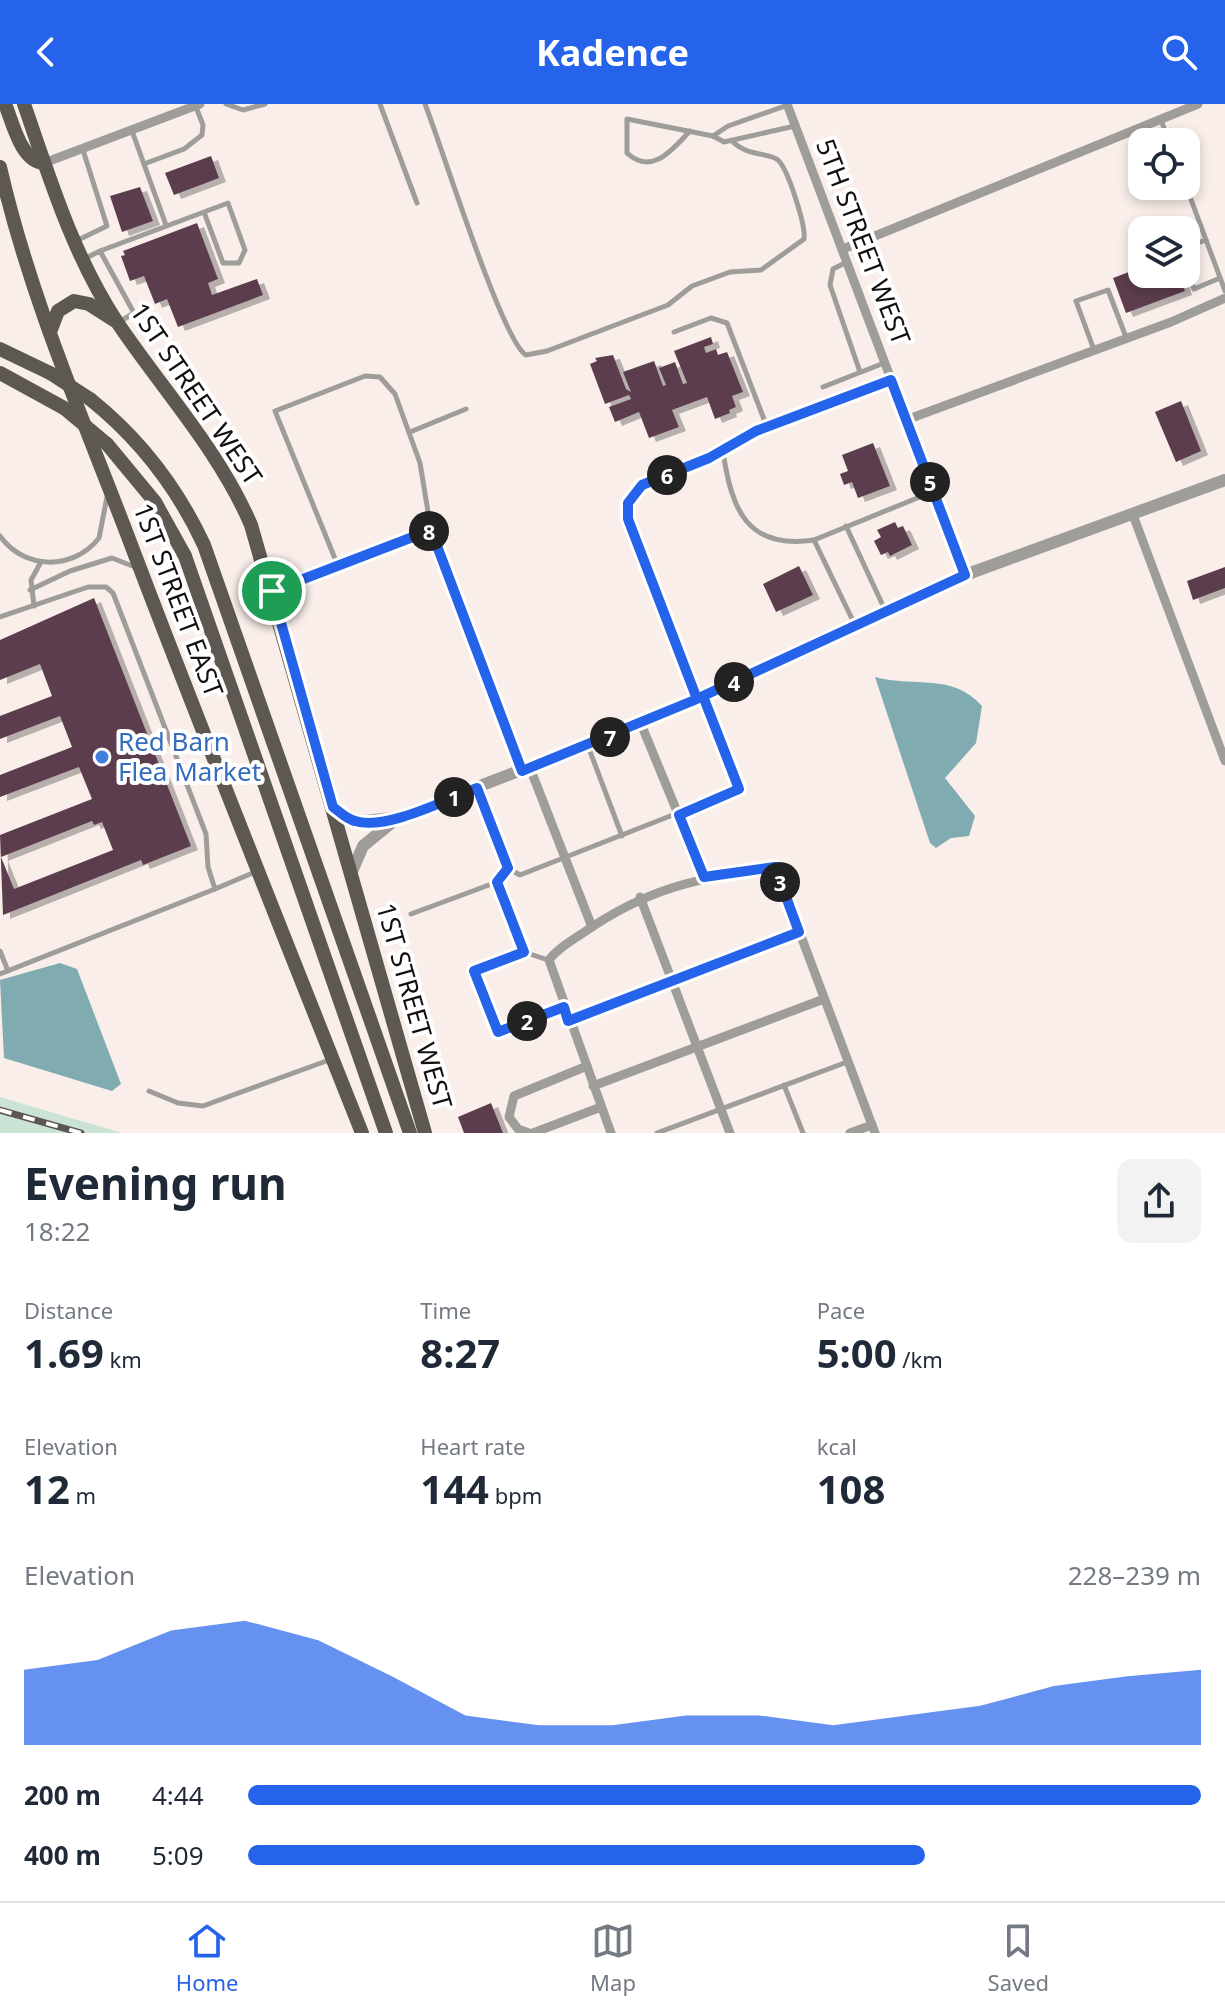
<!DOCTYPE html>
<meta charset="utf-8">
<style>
body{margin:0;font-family:"Noto Sans",sans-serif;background:#f2f2f3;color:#1f2937;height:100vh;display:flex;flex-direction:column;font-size:30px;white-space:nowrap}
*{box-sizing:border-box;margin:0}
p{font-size:26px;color:#747a83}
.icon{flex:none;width:44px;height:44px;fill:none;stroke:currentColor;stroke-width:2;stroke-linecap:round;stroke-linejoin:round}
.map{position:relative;height:1029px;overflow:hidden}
.sheet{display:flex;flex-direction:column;background:#fff;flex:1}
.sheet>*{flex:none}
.tools{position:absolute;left:1128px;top:24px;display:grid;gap:16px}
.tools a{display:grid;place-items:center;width:72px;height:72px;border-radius:16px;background:#fff;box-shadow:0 4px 12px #0003;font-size:40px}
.pin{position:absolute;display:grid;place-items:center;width:68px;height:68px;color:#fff;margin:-34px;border:4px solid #fff;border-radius:50%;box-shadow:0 2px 8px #0007}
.km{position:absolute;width:40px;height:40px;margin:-20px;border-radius:50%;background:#222;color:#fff;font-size:22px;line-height:40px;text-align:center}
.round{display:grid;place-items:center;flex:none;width:84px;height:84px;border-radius:16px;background:#f2f2f3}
.headline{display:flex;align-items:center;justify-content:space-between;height:136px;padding:0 24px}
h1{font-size:44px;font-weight:700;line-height:60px}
.metrics{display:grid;grid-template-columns:repeat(3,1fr);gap:12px;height:136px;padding:8px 24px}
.metrics div{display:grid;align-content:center}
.metrics b{font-size:40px;font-weight:700}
.metrics small{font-size:22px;font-weight:400}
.metrics p{font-size:22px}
.chart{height:224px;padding:16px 24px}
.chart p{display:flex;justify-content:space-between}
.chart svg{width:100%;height:144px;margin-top:8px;fill:#2563eb;opacity:.7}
ul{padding:0 24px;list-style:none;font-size:26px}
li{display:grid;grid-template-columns:128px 96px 1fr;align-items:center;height:60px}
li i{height:20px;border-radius:10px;background:#2563eb}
header{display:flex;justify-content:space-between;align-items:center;height:104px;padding:0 24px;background:#2563eb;color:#fff;font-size:36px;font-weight:700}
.tab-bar{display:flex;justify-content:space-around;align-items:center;height:112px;border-top:2px solid #e0e1e3;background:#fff;font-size:22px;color:#747a83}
.tab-bar a{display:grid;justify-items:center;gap:4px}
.tab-bar .active{color:#2563eb}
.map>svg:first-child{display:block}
</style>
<header><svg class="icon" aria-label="back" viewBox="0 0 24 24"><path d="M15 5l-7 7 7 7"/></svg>Kadence<svg class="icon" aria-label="search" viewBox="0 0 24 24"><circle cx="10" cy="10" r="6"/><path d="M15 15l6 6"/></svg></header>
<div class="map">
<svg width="1225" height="1029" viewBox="0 0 1225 1029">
<defs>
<filter id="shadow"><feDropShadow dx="7" dy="4" stdDeviation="0" flood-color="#0004"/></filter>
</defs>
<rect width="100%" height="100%" fill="#f9eee9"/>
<path fill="#cbe3d5" d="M0 993 122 1029H0Z"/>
<g fill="#80abb0">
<path d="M875 573C915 584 952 568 982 602L976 639 945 674 975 712 969 732 951 734 936 744 930 739Z"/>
<path d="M60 859 77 865 121 980 112 987 4 954 0 876Z"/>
</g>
<g fill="#5c3e4d" fill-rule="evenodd" filter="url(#shadow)">
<path d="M211 52 219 74 174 91 165 69Z"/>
<path d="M140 83 153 117 122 128 110 92Z"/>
<path d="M197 119 218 175 208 179 212 191 257 175 263 191 178 223 167 195 155 200 144 172 130 177 121 152 125 151 123 147Z"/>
<path d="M1142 163V170H1179L1185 187 1126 209 1113 174Z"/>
<path d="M711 233 713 240 704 243 706 249 716 245 718 251 727 248 743 288 732 292 736 303 729 306 730 309 715 315 707 293 672 306 679 323 649 334 639 308 615 318 609 303 631 295 629 291 605 300 590 260 597 257 595 254 613 251 626 285 631 288 623 268 654 257 663 282 666 281 659 264 675 258 683 280 687 279 674 247Z"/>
<path d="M1181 297 1201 347 1176 358 1155 308Z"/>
<path d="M873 339 890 382 858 394 852 378 844 381 840 370 848 367 842 351Z"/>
<path d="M895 418 898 424 903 422 912 441 890 452 888 448 881 451 874 437 881 433 877 426Z"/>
<path d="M799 462 813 491 776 508 763 480Z"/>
<path d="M1225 463V484L1193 496 1187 477Z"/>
<path d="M94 494 191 742 143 761 141 756 3 811 0 731 92 695 79 663 0 693V671L72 643 60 612 0 635V612L52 592 40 560 0 576V536ZM92 717 94 721 102 718 113 746 14 785 1 753Z"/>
<path d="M491 999 503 1029H464L458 1013Z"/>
</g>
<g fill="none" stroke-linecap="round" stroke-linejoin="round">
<g stroke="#9f9d99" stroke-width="5">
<path d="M226 0 243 6 265 0"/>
<path d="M380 0 417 99"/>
<path d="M425 0C441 40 502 237 526 251L547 247 668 201 692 182 730 168 761 166 804 135C806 122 788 65 778 56 768 48 748 53 732 37"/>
<path d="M1161 16 1169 38"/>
<path d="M132 27 166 121"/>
<path d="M690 27C672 46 652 72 627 49V15L713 32 724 38 795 22"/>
<path d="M713 32 728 22 788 1"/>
<path d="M144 60 184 45 202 31 203 21 196 3"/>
<path d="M1186 82 1225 187"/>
<path d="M76 137 107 122 83 46"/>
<path d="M1186 143 1206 136"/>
<path d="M100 147 228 99 245 146 239 159H223L204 108"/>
<path d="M84 155 100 147 134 209 119 218"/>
<path d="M847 158 833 165 830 181 860 268"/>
<path d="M1186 165 1194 185 1220 174"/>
<path d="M674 228 711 214 727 219 767 323"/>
<path d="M1094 246 1076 197 1108 186 1126 233"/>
<path d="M823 283 884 259"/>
<path d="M410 328 466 305"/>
<path d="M723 347C731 405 747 446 814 436L932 388"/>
<path d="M846 422 885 506"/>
<path d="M0 432C24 466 73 467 99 434L107 393"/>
<path d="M814 436 855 521"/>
<path d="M338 462 275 307 365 272 380 273 395 290 420 359 431 426 521 666"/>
<path d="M30 486 70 467 112 454 135 463"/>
<path d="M273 487 431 426"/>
<path d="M34 502 31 476 41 458"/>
<path d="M0 513 88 483H106L113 489 206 730 208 763 215 785 255 768"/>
<path d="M697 594 628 415V399L642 381 709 354 756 327 890 276"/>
<path d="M588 642 622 732"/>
<path d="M477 685 508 764 520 771 739 685 703 592"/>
<path d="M497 778 508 764"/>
<path d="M411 810 497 778 524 848 548 856"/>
<path d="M0 847 8 867"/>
<path d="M524 848 474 867 498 928 564 903"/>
<path d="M0 870 215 785"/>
<path d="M569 916 799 828"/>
<path d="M784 981 803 1029"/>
<path d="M149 987 178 999 203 1002 329 956"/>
<path d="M657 1029 847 958"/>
</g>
<g stroke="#9f9d99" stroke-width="9">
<path d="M787 0 965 471"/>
<path d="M44 59 200 0"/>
<path d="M843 145 1198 0"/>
<path d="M906 316 1171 218 1225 194"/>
<path d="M1133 411 1225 657"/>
<path d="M641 620 704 773"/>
<path d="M530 664 592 823"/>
<path d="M640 793 730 1029"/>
<path d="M593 982 824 895"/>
<path d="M529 1029 518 1025 509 1013 514 992 587 962"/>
<path d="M533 1029 601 1003"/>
<path d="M611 1029 549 856C557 845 571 837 583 829 649 783 696 775 775 763L875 1029"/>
<path d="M850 1029 872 1021"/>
</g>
<g stroke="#9f9d99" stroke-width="12">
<path d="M333 703 357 718 399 713 641 620 965 471 1225 376"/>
<path d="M351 770 363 742 396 715"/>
</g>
<g stroke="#5d5852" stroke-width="14">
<path d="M5 0C13 19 21 58 44 59"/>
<path d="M24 0C50 75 73 151 117 218 162 285 219 346 251 421L425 1029"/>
<path d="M0 63C29 190 81 310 127 430 203 631 283 830 362 1029"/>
<path d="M50 228 58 207 74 197 89 200 114 216"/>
<path d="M0 245 50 269"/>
<path d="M0 269 64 304"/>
<path d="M90 295C140 335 177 383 204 441L410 1029"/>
<path d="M107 340 155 398 185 452 386 1029"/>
</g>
<defs>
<path id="rail" d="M0 1006 81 1029"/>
</defs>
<use href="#rail" stroke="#5b5553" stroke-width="7"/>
<use href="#rail" stroke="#fff" stroke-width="4" stroke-dasharray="12" stroke-linecap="butt"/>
<g stroke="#5d5852" stroke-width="14">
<path d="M50 269 90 295"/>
<path d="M64 304 107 340"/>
</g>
</g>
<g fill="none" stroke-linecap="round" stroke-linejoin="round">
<defs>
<path id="route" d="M891 276 965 471 703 592 739 685 679 711 704 773 775 763 799 828 568 917 564 903 498 928 474 867 524 848 497 778 508 764 477 684C447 695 386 727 355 717 346 715 340 708 333 703L272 487 431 426 522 667 697 595 628 415V399L642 381 709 354 756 327Z"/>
</defs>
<use href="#route" stroke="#fff" stroke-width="16"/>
<use href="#route" stroke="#2563eb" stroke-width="10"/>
</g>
<circle fill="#3f7fe0" stroke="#fff" stroke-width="3" cx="102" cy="653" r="8"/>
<g text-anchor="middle" stroke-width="8" stroke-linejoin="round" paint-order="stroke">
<g font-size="26" fill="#130f0e" stroke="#fff">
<text transform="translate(863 138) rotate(69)" y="9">5TH STREET WEST</text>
<text transform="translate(196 290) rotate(56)" y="9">1ST STREET WEST</text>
<text transform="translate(178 496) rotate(69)" y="9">1ST STREET EAST</text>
<text transform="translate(414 902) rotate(74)" y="9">1ST STREET WEST</text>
</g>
<g font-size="26" fill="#366cbe" stroke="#fff" text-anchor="start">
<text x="118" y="647">Red Barn<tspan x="118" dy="30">Flea Market</tspan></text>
</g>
</g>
</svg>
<div class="tools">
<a><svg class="icon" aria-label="locate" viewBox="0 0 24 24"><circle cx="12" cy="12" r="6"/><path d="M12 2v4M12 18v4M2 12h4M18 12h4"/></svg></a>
<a><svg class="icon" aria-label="layers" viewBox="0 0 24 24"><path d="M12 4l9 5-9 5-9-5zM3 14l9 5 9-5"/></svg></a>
</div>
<div class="pin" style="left:272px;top:487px;background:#1e9e55"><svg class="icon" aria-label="arrive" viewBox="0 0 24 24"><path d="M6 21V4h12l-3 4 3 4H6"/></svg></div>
<b class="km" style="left:454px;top:693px">1</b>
<b class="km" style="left:527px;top:917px">2</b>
<b class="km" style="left:780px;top:778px">3</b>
<b class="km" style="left:734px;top:578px">4</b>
<b class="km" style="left:930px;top:378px">5</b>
<b class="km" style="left:667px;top:371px">6</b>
<b class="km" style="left:610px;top:633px">7</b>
<b class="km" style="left:429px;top:427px">8</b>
</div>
<section class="sheet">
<div class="headline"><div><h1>Evening run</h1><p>18:22</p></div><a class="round"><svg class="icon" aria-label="share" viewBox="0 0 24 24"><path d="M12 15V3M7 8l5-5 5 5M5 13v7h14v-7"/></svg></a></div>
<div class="metrics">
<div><p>Distance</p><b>1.69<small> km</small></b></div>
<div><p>Time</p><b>8:27</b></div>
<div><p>Pace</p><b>5:00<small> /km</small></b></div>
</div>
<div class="metrics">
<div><p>Elevation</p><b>12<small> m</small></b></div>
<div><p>Heart rate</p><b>144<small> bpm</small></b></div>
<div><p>kcal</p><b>108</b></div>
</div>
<div class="chart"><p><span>Elevation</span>228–239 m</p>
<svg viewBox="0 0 160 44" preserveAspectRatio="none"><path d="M0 44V21L10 18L20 9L30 6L40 12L50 23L60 35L70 38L80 38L90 35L100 35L110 38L120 35L130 32L140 26L150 23L160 21V44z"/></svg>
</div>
<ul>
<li><b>200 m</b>4:44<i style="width:100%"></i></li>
<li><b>400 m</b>5:09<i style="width:71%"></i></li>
</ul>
</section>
<nav class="tab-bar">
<a class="active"><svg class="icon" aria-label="home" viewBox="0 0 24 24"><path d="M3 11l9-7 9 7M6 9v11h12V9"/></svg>Home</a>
<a><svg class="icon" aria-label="map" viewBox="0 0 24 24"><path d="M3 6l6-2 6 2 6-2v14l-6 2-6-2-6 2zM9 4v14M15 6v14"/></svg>Map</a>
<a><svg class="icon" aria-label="saved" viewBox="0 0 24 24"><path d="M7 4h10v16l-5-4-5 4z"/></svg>Saved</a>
</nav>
